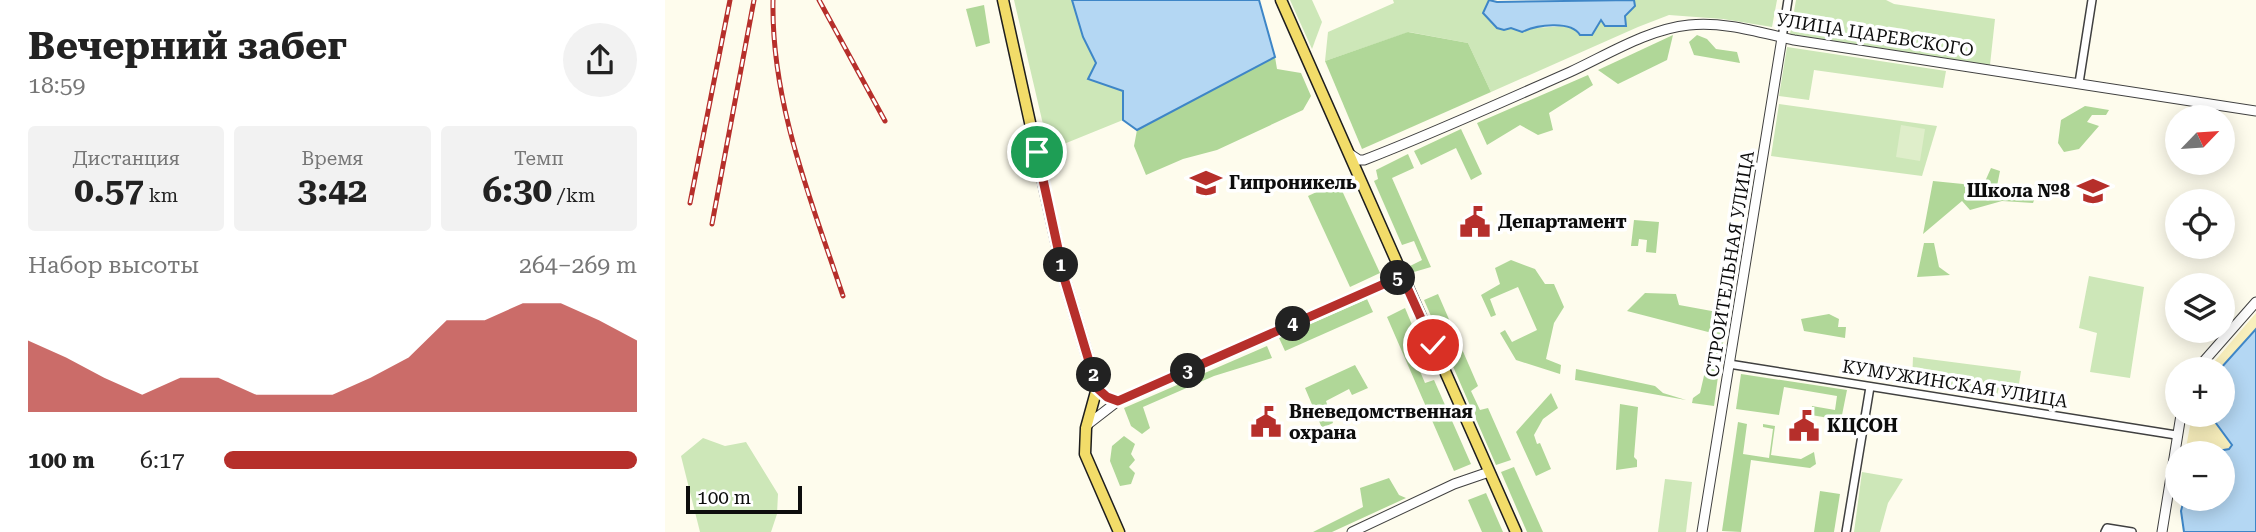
<!DOCTYPE html>
<html lang="ru">
<meta charset="utf-8">
<style>
body{margin:0;font-family:"Roboto Serif",serif;background:#f2f2f2;color:#222;height:100vh;display:flex;flex-direction:column;font-size:26px;white-space:nowrap}
*{box-sizing:border-box;margin:0}
p{font-size:23px;color:#767676}
.icon{flex:none;width:38px;height:38px;fill:none;stroke:currentColor;stroke-width:2;stroke-linecap:round;stroke-linejoin:round}
.map{position:relative;flex:1;overflow:hidden}
.panel{display:flex;flex-direction:column;background:#fff;width:665px}
.panel>*{flex:none}
.needle{width:46px;rotate:65deg}
.controls{position:absolute;left:1500px;top:105px;display:grid;gap:14px}
.controls a{display:grid;place-items:center;width:70px;height:70px;border-radius:50%;background:#fff;box-shadow:0 4px 18px #0003;font-size:35px}
.scale{position:absolute;left:21px;bottom:18px;width:116px;box-sizing:border-box;padding-left:7px;border:4px solid #0d0d0d;border-top:0;font-size:19px;line-height:24px;white-space:nowrap;color:#0d0d0d;-webkit-text-stroke:5px #fff;paint-order:stroke}
.pin{position:absolute;display:grid;place-items:center;width:60px;height:60px;color:#fff;margin:-30px;border:4px solid #fff;border-radius:50%;box-shadow:0 2px 7px #0007}
.km{position:absolute;width:35px;height:35px;margin:-18px;border-radius:50%;background:#222;color:#fff;font-size:19px;line-height:35px;text-align:center}
.round{display:grid;place-items:center;flex:none;width:74px;height:74px;border-radius:37px;background:#f2f2f2}
.summary{display:flex;align-items:center;justify-content:space-between;height:119px;padding:0 28px}
h1{font-size:38px;font-weight:700;line-height:52px}
.metrics{display:grid;grid-template-columns:repeat(3,1fr);gap:10px;height:119px;padding:7px 28px}
.metrics div{display:grid;align-content:center;border-radius:7px;background:#f2f2f2;text-align:center}
.metrics b{font-size:35px;font-weight:700}
.metrics small{font-size:19px;font-weight:400}
.metrics p{font-size:19px}
.chart{height:196px;padding:14px 28px}
.chart p{display:flex;justify-content:space-between}
.chart svg{width:100%;height:126px;margin-top:7px;fill:#b62f2b;opacity:.7}
ul{padding:0 28px;list-style:none;font-size:23px}
li{display:grid;grid-template-columns:112px 84px 1fr;align-items:center;height:52px}
li i{height:18px;border-radius:9px;background:#b62f2b}
main{display:flex;flex:1;min-height:0}
.map>svg:first-child{display:block}
</style>
<main>
<section class="panel">
<div class="summary"><div><h1>Вечерний забег</h1><p>18:59</p></div><a class="round"><svg class="icon" aria-label="share" viewBox="0 0 24 24"><path d="M12 15V3M7 8l5-5 5 5M5 13v7h14v-7"/></svg></a></div>
<div class="metrics">
<div><p>Дистанция</p><b>0.57<small> km</small></b></div>
<div><p>Время</p><b>3:42</b></div>
<div><p>Темп</p><b>6:30<small> /km</small></b></div>
</div>
<div class="chart"><p><span>Набор высоты</span>264–269 m</p>
<svg viewBox="0 0 160 44" preserveAspectRatio="none"><path d="M0 44V19L10 25L20 32L30 38L40 32L50 32L60 38L70 38L80 38L90 32L100 25L110 12L120 12L130 6L140 6L150 12L160 19V44z"/></svg>
</div>
<ul>
<li><b>100 m</b>6:17<i style="width:100%"></i></li>
</ul>
</section>
<div class="map">
<svg width="1591" height="532" viewBox="0 0 1591 532">
<rect width="100%" height="100%" fill="#fefced"/>
<g fill="#cde7b8">
<path d="M349 0H407L418 37 432 63 458 90V120L384 150Z"/>
<path d="M625 0H647L657 22 647 49Z"/>
<path d="M728 0H824L818 13 850 29 903 26 912 29 915 35H927L936 20 960 16 970 6 969 0H1112L1107 27 1058 19 1004 15 973 27 826 92 803 43 744 32 660 61 663 32 729 3Z"/>
<path d="M1131 0H1221L1229 4 1330 19 1325 65 1125 34Z"/>
<path d="M1122 47 1281 71 1278 88 1149 70 1144 100 1114 96Z"/>
<path d="M1114 104 1272 126 1257 176 1106 156Z"/>
<path d="M1424 276 1479 287 1465 378 1425 372 1432 333 1414 328Z"/>
<path d="M1248 357 1356 371 1353 390 1334 387 1332 396 1247 382Z"/>
<path d="M38 438 60 446 81 442 113 494 112 514 106 532H35L16 456Z"/>
<path d="M1197 472 1238 479 1223 503 1215 532H1189Z"/>
<path d="M1000 479 1027 482 1021 532H993Z"/>
</g>
<g fill="#b0d798">
<path d="M319 5 325 43 311 47 301 9Z"/>
<path d="M743 32 803 43 826 92 697 149 660 61Z"/>
<path d="M1008 35 1002 60 953 84 933 70Z"/>
<path d="M1032 35 1042 39 1051 49 1072 52 1075 63 1029 55 1024 42Z"/>
<path d="M610 57 612 69 636 73 646 96 638 110 552 150 518 159 481 175 469 146 472 130Z"/>
<path d="M923 75 928 85 884 113 888 130 873 135 855 125 822 145 812 123Z"/>
<path d="M1420 106 1444 110 1441 115H1427L1422 122 1434 126 1414 149 1399 152 1393 143 1396 120Z"/>
<path d="M796 129 817 174 806 180 791 148 756 165 749 151Z"/>
<path d="M743 154 749 168 727 178 766 267 749 272 745 266 757 260 749 241 737 245 709 181 713 179 711 170Z"/>
<path d="M1326 168 1335 171 1331 191 1371 195 1368 203 1337 201 1305 210 1297 201 1258 234 1268 181 1318 186Z"/>
<path d="M673 182 715 273 685 287 643 196Z"/>
<path d="M969 220 994 222 991 253 981 252 982 240 974 239 973 246H966Z"/>
<path d="M1259 243H1269L1274 267 1285 275 1252 277Z"/>
<path d="M846 260 870 269 880 284H889L899 307 889 323 881 359 896 365 895 374 851 360 835 333 840 330 847 342 872 330 853 287 825 299 831 315 826 317 816 295 835 284 830 268Z"/>
<path d="M980 293 1011 294 1014 305 1063 314 1056 355 1044 353 1047 333 962 311Z"/>
<path d="M773 294 813 386 806 391 815 410 823 408 846 460 831 465 759 300Z"/>
<path d="M702 299 708 312 620 351 614 338Z"/>
<path d="M740 308 758 351 749 357 760 383 769 380 806 464 789 471 722 317Z"/>
<path d="M1164 314 1174 319 1173 327H1181L1180 338 1139 331 1136 319Z"/>
<path d="M602 346 607 358 549 376 478 407 485 428 477 434 466 426 459 408Z"/>
<path d="M690 365 703 388 687 395 684 389 661 401 668 423 657 428 640 388Z"/>
<path d="M1041 367 1054 369 1049 406 1027 403 1028 398 1035 393Z"/>
<path d="M911 369 990 386 998 393 1021 400 910 380Z"/>
<path d="M1076 374 1182 390 1176 420 1146 415 1147 406 1170 410 1172 396 1119 387 1114 415 1071 409Z"/>
<path d="M886 393 893 408 878 419 869 435 872 444 875 443 886 469 871 476 851 432Z"/>
<path d="M955 404 973 407 969 457 972 460V467L951 470Z"/>
<path d="M1073 422 1082 424 1078 454 1104 458 1108 429 1098 427V424L1110 426 1106 455 1136 459 1149 452 1151 464 1145 468 1086 460 1076 532 1057 531Z"/>
<path d="M459 436 470 444 466 454 470 460 464 467 470 473 466 484 455 486 445 461 447 446Z"/>
<path d="M849 467 878 532H862L836 472Z"/>
<path d="M724 478 734 495 741 498 667 532H648L698 507 695 488Z"/>
<path d="M1155 491 1175 494 1169 532H1149Z"/>
<path d="M821 493 838 532H817L803 500Z"/>
</g>
<g fill="#f8efbc">
<path d="M1591 313V329L1555 369H1543Z"/>
<path d="M1527 415H1543L1553 424 1566 446C1554 456 1535 453 1520 453Z"/>
</g>
<path fill="#dfeeca" d="M1236 125 1260 129 1255 161 1231 157Z"/>
<g fill="#b4d7f3" stroke="#3e86c7" stroke-width="2">
<path d="M407 0H594L610 57 472 130 458 120V91L423 79 431 63 418 37Z"/>
<path d="M824 0 832 2 969 0 970 6 960 16 961 26H940L936 20 927 35H915C906 20 871 25 857 32L846 28 839 30 832 28 818 13Z"/>
<path d="M1591 329V532H1519L1516 511 1519 499H1558V453H1542L1564 449 1567 445 1545 415H1558V369H1555Z"/>
</g>
<g fill="none" stroke-linecap="round" stroke-linejoin="round">
<defs>
<g id="minor">
<path d="M1117 38 1123 0"/>
<path d="M1414 83 1427 0"/>
<path d="M1064 364 1511 435"/>
<path d="M1181 532 1205 387"/>
<path d="M1440 532 1442 528 1467 532"/>
</g>
<g id="tertiary">
<path d="M685 154 694 160H699C769 133 837 102 905 72 942 55 983 29 1024 25 1059 21 1096 33 1129 40L1591 111"/>
<path d="M1532 369 1591 302"/>
<path d="M432 388 442 397 453 401"/>
<path d="M422 425 453 401 737 276"/>
<path d="M687 532 789 484 824 472"/>
<path d="M1037 532 1117 38"/>
<path d="M1497 532 1516 415"/>
</g>
<g id="primary">
<path d="M338 0 400 281 432 388 421 428 420 454 454 532"/>
<path d="M616 0 851 532"/>
</g>
</defs>
<use href="#minor" stroke="#404040" stroke-width="10"/>
<use href="#tertiary" stroke="#404040" stroke-width="11"/>
<use href="#primary" stroke="#1e1e1e" stroke-width="13"/>
<use href="#minor" stroke="#fff" stroke-width="7"/>
<use href="#tertiary" stroke="#fff" stroke-width="9"/>
<use href="#primary" stroke="#f2dc69" stroke-width="10"/>
<defs>
<g id="rail">
<path d="M108 0C106 103 146 200 178 296"/>
<path d="M154 0 220 121"/>
<path d="M25 203 65 0"/>
<path d="M47 224 89 0"/>
</g>
</defs>
<use href="#rail" stroke="#b62f2b" stroke-width="5"/>
<use href="#rail" stroke="#fff" stroke-width="2.5" stroke-dasharray="8" stroke-linecap="butt"/>
</g>
<g fill="none" stroke-linecap="round" stroke-linejoin="round">
<defs>
<path id="route" d="M372 152 400 281 432 388 442 397 453 401 737 276 768 345"/>
</defs>
<use href="#route" stroke="#fff" stroke-width="14"/>
<use href="#route" stroke="#b62f2b" stroke-width="9"/>
</g>
<defs>
<symbol id="university-bare" viewBox="-9 -9 18 18"><path d="M0-5L7-2L0 1L-7-2ZM-4 1L0 2.5L4 1V4Q0 6-4 4Z" fill="#b62f2b" stroke="#fff" stroke-width="2.5" paint-order="stroke"/></symbol>
<symbol id="school-bare" viewBox="-9 -9 18 18"><path d="M0-5L7-2L0 1L-7-2ZM-4 1L0 2.5L4 1V4Q0 6-4 4Z" fill="#b62f2b" stroke="#fff" stroke-width="2.5" paint-order="stroke"/></symbol>
<symbol id="civic-bare" viewBox="-9 -9 18 18"><path d="M-.6-6.5H3V-4.5H.6V-3L4-1V1h2V6H-6V1h2V-1L-.6-3ZM-1.2 2.5V6h2.4V2.5Z" fill="#b62f2b" stroke="#fff" stroke-width="2.5" paint-order="stroke"/></symbol>
</defs>
<g fill-rule="evenodd">
<use href="#university-bare" x="519" y="161" width="44" height="44"/>
<use href="#school-bare" x="1406" y="169" width="44" height="44"/>
<use href="#civic-bare" x="788" y="200" width="44" height="44"/>
<use href="#civic-bare" x="579" y="400" width="44" height="44"/>
<use href="#civic-bare" x="1117" y="404" width="44" height="44"/>
</g>
<g text-anchor="middle" stroke-width="7" stroke-linejoin="round" paint-order="stroke">
<g font-size="18" fill="#0d0d0d" stroke="#fff">
<text transform="translate(1210 35) rotate(9)" y="6">УЛИЦА ЦАРЕВСКОГО</text>
<text transform="translate(1065 264) rotate(-81)" y="6">СТРОИТЕЛЬНАЯ УЛИЦА</text>
<text transform="translate(1290 384) rotate(9)" y="6">КУМУЖИНСКАЯ УЛИЦА</text>
</g>
<g font-size="18" font-weight="bold" fill="#0d0d0d" stroke="#fff" text-anchor="start">
<text x="564" y="189">Гипроникель</text>
<text x="1405" y="197" text-anchor="end">Школа №8</text>
<text x="833" y="228">Департамент</text>
<text x="624" y="418">Вневедомственная<tspan x="624" dy="21">охрана</tspan></text>
<text x="1162" y="432">КЦСОН</text>
</g>
</g>
</svg>
<div class="controls">
<a><svg class="needle" viewBox="-14 -14 28 28"><path d="M0-13l5 13h-10z" fill="#e53935"/><path d="M0 13l5-13h-10z" fill="#767676"/></svg></a>
<a><svg class="icon" aria-label="locate" viewBox="0 0 24 24"><circle cx="12" cy="12" r="6"/><path d="M12 2v4M12 18v4M2 12h4M18 12h4"/></svg></a>
<a><svg class="icon" aria-label="layers" viewBox="0 0 24 24"><path d="M12 4l9 5-9 5-9-5zM3 14l9 5 9-5"/></svg></a>
<a>+</a>
<a>−</a>
</div>
<div class="scale">100 m</div>
<div class="pin" style="left:372px;top:152px;background:#1e9e55"><svg class="icon" aria-label="arrive" viewBox="0 0 24 24"><path d="M6 21V4h12l-3 4 3 4H6"/></svg></div>
<div class="pin" style="left:768px;top:345px;background:#d93025"><svg class="icon" aria-label="check" viewBox="0 0 24 24"><path d="M5 12l5 5 9-10"/></svg></div>
<b class="km" style="left:396px;top:265px">1</b>
<b class="km" style="left:429px;top:375px">2</b>
<b class="km" style="left:523px;top:371px">3</b>
<b class="km" style="left:628px;top:324px">4</b>
<b class="km" style="left:733px;top:278px">5</b>
</div>
</main>
